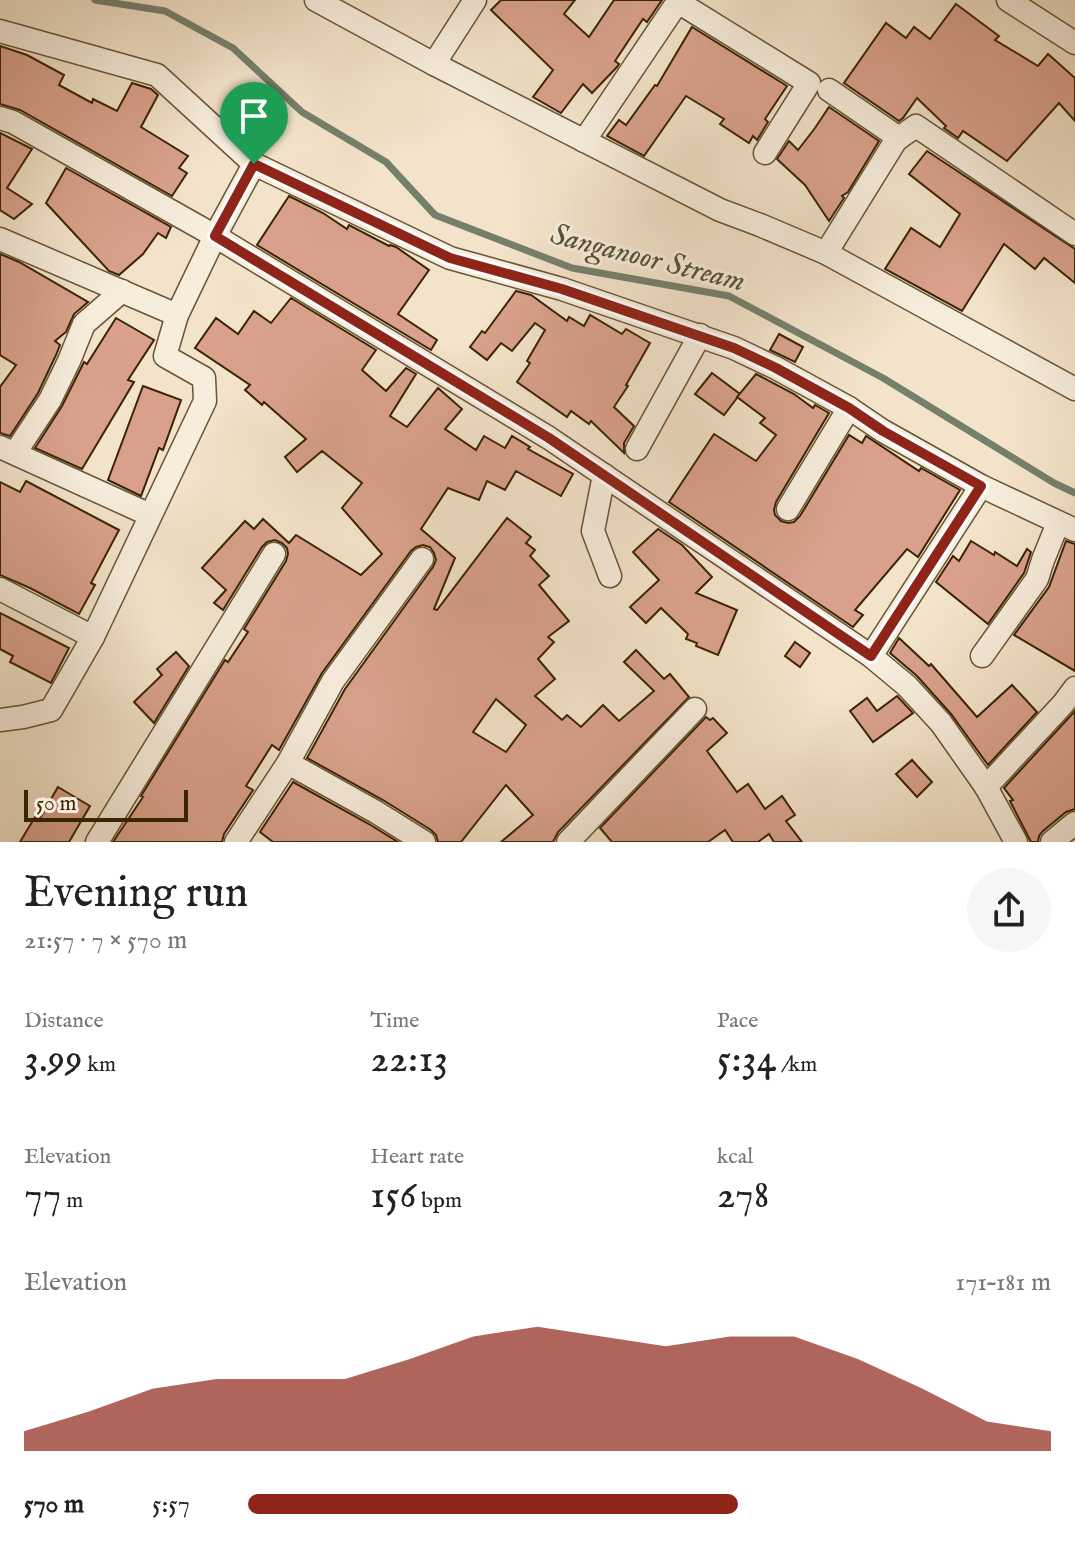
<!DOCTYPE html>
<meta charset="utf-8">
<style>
body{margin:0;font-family:"IM FELL English",serif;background:#f6f6f6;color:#222;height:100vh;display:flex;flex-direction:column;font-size:30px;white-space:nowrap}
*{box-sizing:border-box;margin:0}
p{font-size:26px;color:#767676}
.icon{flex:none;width:44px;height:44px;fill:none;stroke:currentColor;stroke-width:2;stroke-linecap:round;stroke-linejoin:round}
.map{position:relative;height:842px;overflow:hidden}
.side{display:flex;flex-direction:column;background:#fff;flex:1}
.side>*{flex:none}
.scale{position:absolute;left:24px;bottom:20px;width:164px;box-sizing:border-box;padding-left:8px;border:4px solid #3a2402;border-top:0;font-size:22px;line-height:28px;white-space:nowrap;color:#3a2402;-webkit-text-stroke:6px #f7eddd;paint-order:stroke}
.pin{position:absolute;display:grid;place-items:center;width:68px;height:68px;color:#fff;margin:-82px -34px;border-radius:50% 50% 50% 0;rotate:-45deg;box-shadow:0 0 8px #0007}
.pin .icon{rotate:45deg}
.round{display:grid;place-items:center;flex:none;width:84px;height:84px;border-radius:42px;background:#f6f6f6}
.overview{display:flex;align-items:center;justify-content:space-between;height:136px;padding:0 24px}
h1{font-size:44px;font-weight:600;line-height:60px}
.stats{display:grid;grid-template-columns:repeat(3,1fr);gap:12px;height:136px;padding:8px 24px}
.stats div{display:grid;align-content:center}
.stats b{font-size:40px;font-weight:600}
.stats small{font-size:22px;font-weight:400}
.stats p{font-size:22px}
.chart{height:224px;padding:16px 24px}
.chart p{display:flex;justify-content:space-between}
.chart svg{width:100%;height:144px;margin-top:8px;fill:#8f2418;opacity:.7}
ul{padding:0 24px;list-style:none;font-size:26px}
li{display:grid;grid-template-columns:128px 96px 1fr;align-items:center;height:60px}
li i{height:20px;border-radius:10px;background:#8f2418}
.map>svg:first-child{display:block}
</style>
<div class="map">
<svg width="1075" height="842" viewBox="0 0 1075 842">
<rect width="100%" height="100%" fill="#f3e3ca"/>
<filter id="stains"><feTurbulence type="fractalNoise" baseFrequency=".0025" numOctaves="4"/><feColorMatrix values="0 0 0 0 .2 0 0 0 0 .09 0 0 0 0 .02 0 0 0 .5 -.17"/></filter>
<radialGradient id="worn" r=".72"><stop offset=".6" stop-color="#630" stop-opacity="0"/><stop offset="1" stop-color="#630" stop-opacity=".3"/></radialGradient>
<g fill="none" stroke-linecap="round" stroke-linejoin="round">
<path stroke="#75806c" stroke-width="7" d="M95 0 165 11 233 48 302 112 386 162 435 215 572 268 729 296 883 378 1054 483 1075 493"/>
</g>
<g fill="#d9a18c" stroke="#3a2402" stroke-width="2" fill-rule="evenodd">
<path d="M501 0H575L564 14 589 37 614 0H662L647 22 643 19 615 61 619 64 617 67 592 93 583 84 561 113 533 97 553 70 491 10Z"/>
<path d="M956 4 999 36 995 40 1038 66 1048 54 1075 78V121L1059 103 1007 161 963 131 958 138 944 128 946 126 917 98 903 118 899 121 844 83 886 23 906 38 914 27 930 39Z"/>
<path d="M692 27 787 86 765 119 768 122 757 140 753 136 749 143 720 124 724 119 686 96 644 156 607 136 619 120 626 125 655 85 657 86Z"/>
<path d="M0 46 27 55 64 75 59 85 92 103 93 99 117 111 132 83 151 89 158 95 141 127 188 156 179 168 187 173 172 196 20 110 0 104Z"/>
<path d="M829 107 879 141 848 192 842 196 844 198 829 221 805 185 777 159 789 141 798 150 815 128Z"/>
<path d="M0 133 32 149 7 188 32 204 14 219 0 210Z"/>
<path d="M927 151 1075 249V283L1044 258 1035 269 1004 244 962 311 885 269 911 228 940 247 960 214 909 174Z"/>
<path d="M66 168 171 227 166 238 158 233 143 254 119 275 109 271 46 203Z"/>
<path d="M289 196 323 213 347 229 349 225 389 246 390 245 396 247 429 270 398 314 437 340 431 350 257 245Z"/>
<path d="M0 254 19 262 88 302 74 314 66 332 55 341 60 345 56 355 38 393 10 436 0 433V387L16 365 0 355Z"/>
<path d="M516 291 531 295 567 321 569 317 584 326 590 315 622 334 626 329 650 343 626 385 628 386 614 407 634 426 624 443V453L591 421 589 424 571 411 567 417 517 382 530 363 527 361 545 330 535 323 512 351 501 343 487 360 470 347 482 331 485 333Z"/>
<path d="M291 298 376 350 362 370 386 391 406 368 416 374 390 416 407 427 438 388 462 409 445 429 476 450 484 436 505 448 512 436 530 447 528 449 573 474 561 496 516 471 505 490 487 481 479 500 448 488 421 529 455 558 434 609 437 610 507 518 531 537 526 543 535 550 530 556 549 576 539 585 569 621 548 637 554 642 538 659 555 679 535 696 562 720 567 715 581 727 603 705 619 721 654 691 624 662 636 650 664 679 670 674 689 697 558 832 553 842H501L533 815 506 785 461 842H438L436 835 431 830 383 800 307 758 345 689 433 567 436 560 434 553 430 547 423 545 416 547 411 551 322 673 279 750 272 745 246 786 253 790 224 834 222 842H113L143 797 141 796 225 660 228 662 248 632 244 629 286 561 288 554 287 548 282 543 275 540 267 542 262 547 223 610 214 603 226 590 202 568 245 521 254 529 263 519 289 543 296 535 361 575 382 554 342 508 362 483 322 451 297 472 285 457 306 439 264 402 262 405 245 390 250 385 195 348 216 318 238 334 254 311 271 323ZM496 699 526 725 506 752 473 732Z"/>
<path d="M116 318 154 340 128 380 134 382 82 469 35 448 62 406 84 362 87 364Z"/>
<path d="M779 334 803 347 795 362 770 350Z"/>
<path d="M712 373 740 394 724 415 695 394Z"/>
<path d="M756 374 794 394 813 408 815 405 829 413 776 502 774 510 775 515 781 521 788 523 794 522 800 516 849 435 862 443 866 436 919 471 921 468 960 490 918 557 907 549 855 610 863 615 853 627 669 502 714 434 756 461 776 435 760 423 765 418 737 397Z"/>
<path d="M143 386 181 400 163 450 159 448 141 496 108 480Z"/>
<path d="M26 481 119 530 91 583 95 585 79 614 30 588 0 575V482L20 492Z"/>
<path d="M658 529 682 545 712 577 696 593 737 610 718 655 696 646 697 643 686 639 688 634 661 608 646 623 630 607 659 580 633 552Z"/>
<path d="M971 541 994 555 995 552 1017 566 1027 549 1031 552 1024 573 988 624 936 582 953 556 959 561Z"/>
<path d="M1066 541 1075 544V671L1014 635 1049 587Z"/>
<path d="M0 613 69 648 51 683 10 662 13 656 0 649Z"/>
<path d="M899 638 929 666 931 664 977 717 1012 685 1037 712 988 765 951 714 917 676 890 653Z"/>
<path d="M795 642 810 653 800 667 785 656Z"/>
<path d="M176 652 189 666 154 723 134 702 162 675 157 669Z"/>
<path d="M897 696 913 713 873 742 850 711 867 698 877 711Z"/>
<path d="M1075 711V809L1066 812 1043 831 1039 836 1038 842H1031L1010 801 1013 800 1004 788Z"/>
<path d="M706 717 710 720 713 718 727 733 707 751 737 792 748 784 765 809 782 796 795 815 786 821 802 842H774L769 834 758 842H733L725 830 708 842H612L600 828Z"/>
<path d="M912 760 932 782 917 797 896 774Z"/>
<path d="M293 782 369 824 398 842H273L260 832Z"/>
<path d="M58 787 90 806 69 842H20L35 817 39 820Z"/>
</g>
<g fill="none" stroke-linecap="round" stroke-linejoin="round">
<defs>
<g id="minor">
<path d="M316 0 434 64 475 0"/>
<path d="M1008 0 1075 43"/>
<path d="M678 2 809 83 765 153"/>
<path d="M0 31 157 75 254 164 450 258 562 289 734 348 776 368 849 408 883 431 981 486 1075 530"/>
<path d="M434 64 720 210 760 225 826 253 1075 389"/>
<path d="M829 90 899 138"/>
<path d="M0 118 13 122 215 236 549 438 871 656 907 686 941 723 986 787 1016 842"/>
<path d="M584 141 679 0"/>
<path d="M0 239 177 315"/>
<path d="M826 253 896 140 916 126 1075 234"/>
<path d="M0 447 150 515"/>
<path d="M637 449 700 335"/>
<path d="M15 453 50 400 69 361 84 324 122 291"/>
<path d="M604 475 593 531 610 576"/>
<path d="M788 509 849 408"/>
<path d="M0 589 93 637 51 710 23 717 0 720"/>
<path d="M93 637 205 401 204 378 165 356 177 315 215 236 254 164"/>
<path d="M871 656 981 486"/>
<path d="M982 656 1037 579 1043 560 1058 523"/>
<path d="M288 763 376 812 424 842"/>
<path d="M986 787 1063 704 1075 688"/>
<path d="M97 842 274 554"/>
<path d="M236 842 288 763 333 681 422 559"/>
<path d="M568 842 695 709"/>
<path d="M1052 842 1075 823"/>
</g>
</defs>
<use href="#minor" stroke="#685434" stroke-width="25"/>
<use href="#minor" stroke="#f7eddd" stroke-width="22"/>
</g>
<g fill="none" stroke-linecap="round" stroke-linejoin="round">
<defs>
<path id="route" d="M254 164 450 258 562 289 734 348 776 368 849 408 883 431 981 486 871 656 549 438 215 236Z"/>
</defs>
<use href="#route" stroke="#fff" stroke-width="16"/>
<use href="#route" stroke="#8f2418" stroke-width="10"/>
</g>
<g text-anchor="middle" stroke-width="6" stroke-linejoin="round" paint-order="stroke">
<g font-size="30" font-style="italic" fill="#575237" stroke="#f7eddd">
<text transform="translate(648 257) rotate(14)" y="10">Sanganoor Stream</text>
</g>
</g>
<rect width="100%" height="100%" filter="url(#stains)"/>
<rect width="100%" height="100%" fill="url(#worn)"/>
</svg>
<div class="scale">50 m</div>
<div class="pin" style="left:254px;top:164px;background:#1e9e55"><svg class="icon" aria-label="arrive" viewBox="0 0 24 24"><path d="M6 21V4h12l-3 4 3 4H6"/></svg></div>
</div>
<section class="side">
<div class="overview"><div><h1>Evening run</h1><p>21:57 · 7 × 570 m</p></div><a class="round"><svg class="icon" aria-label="share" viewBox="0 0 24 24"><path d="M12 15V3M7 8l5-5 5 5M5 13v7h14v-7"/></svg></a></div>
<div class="stats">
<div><p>Distance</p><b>3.99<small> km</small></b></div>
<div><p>Time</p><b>22:13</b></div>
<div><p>Pace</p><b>5:34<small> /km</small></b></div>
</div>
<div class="stats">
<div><p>Elevation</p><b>77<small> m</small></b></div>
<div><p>Heart rate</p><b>156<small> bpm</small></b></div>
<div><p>kcal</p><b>278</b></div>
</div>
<div class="chart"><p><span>Elevation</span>171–181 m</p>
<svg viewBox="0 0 160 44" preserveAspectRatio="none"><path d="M0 44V38L10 32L20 25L30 22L40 22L50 22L60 16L70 9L80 6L90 9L100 12L110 9L120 9L130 16L140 25L150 35L160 38V44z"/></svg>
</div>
<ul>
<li><b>570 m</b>5:57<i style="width:61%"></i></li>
</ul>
</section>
